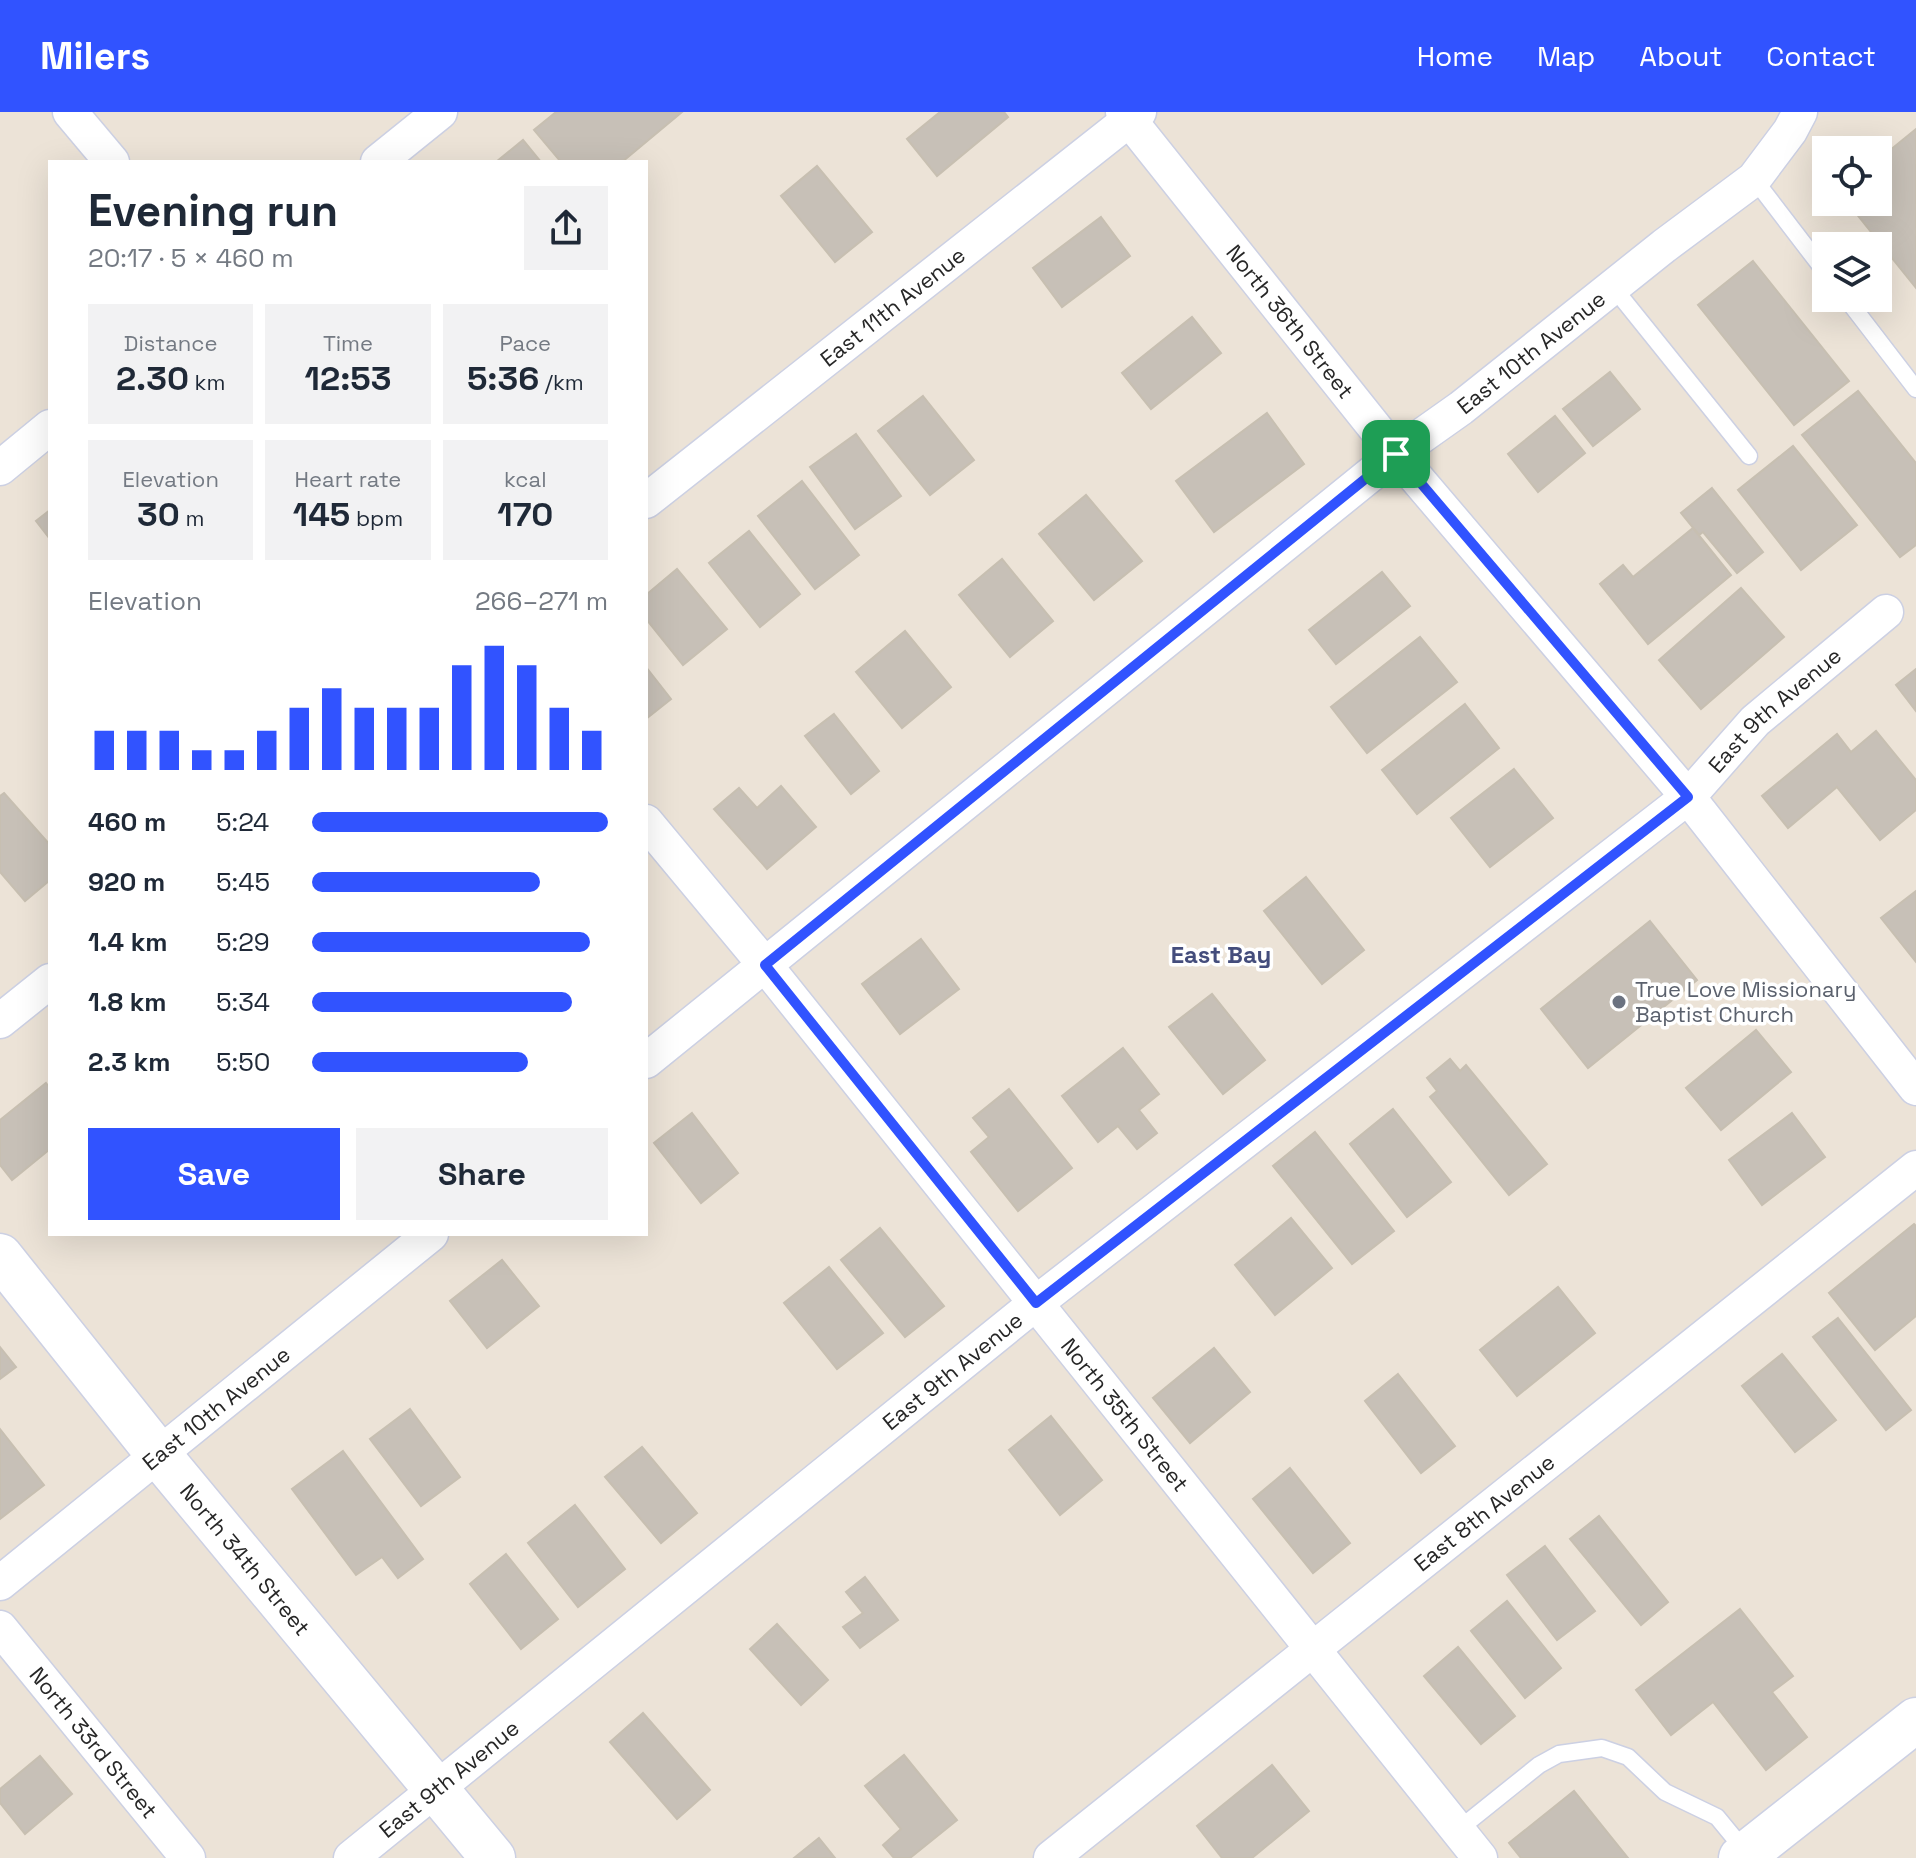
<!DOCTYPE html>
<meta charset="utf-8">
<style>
body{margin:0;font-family:"Space Grotesk",sans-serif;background:#f2f2f3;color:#1f2937;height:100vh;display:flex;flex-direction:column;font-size:30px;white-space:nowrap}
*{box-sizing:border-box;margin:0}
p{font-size:26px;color:#747a83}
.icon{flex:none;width:44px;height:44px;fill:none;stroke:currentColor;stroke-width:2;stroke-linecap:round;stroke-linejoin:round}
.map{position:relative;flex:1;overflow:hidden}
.sheet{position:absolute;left:48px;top:48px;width:600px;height:1076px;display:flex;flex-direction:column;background:#fff;border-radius:0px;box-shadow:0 8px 32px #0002}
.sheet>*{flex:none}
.fabs{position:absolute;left:1812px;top:24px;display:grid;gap:16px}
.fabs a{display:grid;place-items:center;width:80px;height:80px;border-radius:0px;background:#fff;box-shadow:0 8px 32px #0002;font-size:40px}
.pin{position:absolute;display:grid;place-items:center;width:68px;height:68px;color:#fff;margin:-34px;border-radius:16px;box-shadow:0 4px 12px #0006}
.round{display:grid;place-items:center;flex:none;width:84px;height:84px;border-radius:0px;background:#f2f2f3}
.head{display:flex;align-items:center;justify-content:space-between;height:136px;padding:0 40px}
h1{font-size:44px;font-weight:800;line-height:60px}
.figures{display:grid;grid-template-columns:repeat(3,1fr);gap:12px;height:136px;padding:8px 40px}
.figures div{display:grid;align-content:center;border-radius:0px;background:#f2f2f3;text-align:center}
.figures b{font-size:34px;font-weight:800}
.figures small{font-size:22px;font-weight:400}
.figures p{font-size:22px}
.chart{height:224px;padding:16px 40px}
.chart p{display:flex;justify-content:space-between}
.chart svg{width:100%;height:144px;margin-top:8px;stroke:#3153ff;stroke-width:6}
.primary-button{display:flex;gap:16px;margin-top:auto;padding:16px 40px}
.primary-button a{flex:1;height:92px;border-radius:0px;background:#3153ff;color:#fff;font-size:32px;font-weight:800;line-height:92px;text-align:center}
.primary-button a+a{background:#f2f2f3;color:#1f2937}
ul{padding:0 40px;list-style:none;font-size:26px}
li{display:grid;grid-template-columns:128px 96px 1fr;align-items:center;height:60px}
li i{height:20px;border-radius:10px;background:#3153ff}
header{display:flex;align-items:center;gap:48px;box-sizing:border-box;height:112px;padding:0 40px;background:#3153ff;color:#fff}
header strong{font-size:38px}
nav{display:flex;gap:44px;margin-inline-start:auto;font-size:28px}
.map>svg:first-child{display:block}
</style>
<header>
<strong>Milers</strong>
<nav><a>Home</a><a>Map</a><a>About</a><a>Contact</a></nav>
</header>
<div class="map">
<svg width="1916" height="1746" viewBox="0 0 1916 1746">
<rect width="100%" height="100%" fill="#ece3d7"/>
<g fill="#c7c0b7" stroke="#c7bfb1" stroke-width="2">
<path d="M556 0H682L622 50H561L534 18Z"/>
<path d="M940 0H1004L1008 5 937 64 907 27Z"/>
<path d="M1916 17V176L1847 90H1878V48Z"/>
<path d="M523 28 541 50H496Z"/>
<path d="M817 54 872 120 835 150 781 84Z"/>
<path d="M1101 105 1130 144 1062 195 1033 156Z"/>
<path d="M1753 149 1849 269 1794 313 1698 193Z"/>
<path d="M1192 205 1221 241 1151 297 1122 261Z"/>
<path d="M1610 260 1640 297 1593 334 1563 297Z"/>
<path d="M1858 279 1916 351V433L1900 445 1802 323Z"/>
<path d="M923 284 974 348 930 383 878 319Z"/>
<path d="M1267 301 1304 352 1214 420 1176 369Z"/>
<path d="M1555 304 1585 341 1538 380 1508 342Z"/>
<path d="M856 322 901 384 855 417 810 355Z"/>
<path d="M1793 334 1857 413 1801 458 1738 378Z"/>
<path d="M802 369 859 443 815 477 758 404Z"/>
<path d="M1712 376 1763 440 1737 461 1703 420 1699 423 1681 401Z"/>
<path d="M1086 383 1142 449 1094 488 1039 422Z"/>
<path d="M50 398V427L36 409Z"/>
<path d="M1693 416 1731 463 1648 532 1600 472 1623 453 1633 465Z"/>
<path d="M749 419 800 482 760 515 709 451Z"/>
<path d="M1002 447 1053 509 1010 545 959 483Z"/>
<path d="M677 457 727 517 683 553 646 507V483Z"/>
<path d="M1382 460 1410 494 1336 552 1309 518Z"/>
<path d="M1741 476 1784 525 1701 597 1659 548Z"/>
<path d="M905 519 951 575 902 616 856 560Z"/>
<path d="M1420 525 1457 570 1367 641 1331 595Z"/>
<path d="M646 555 671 587 646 607Z"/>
<path d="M1916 557V599L1896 573Z"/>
<path d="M1465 592 1499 636 1417 702 1382 658Z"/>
<path d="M834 602 879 659 851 682 805 624Z"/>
<path d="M1876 619 1916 668V698L1880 728 1837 675 1788 716 1762 684 1837 622 1851 640Z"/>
<path d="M1514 657 1553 706 1490 755 1451 706Z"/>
<path d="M781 674 816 715 767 757 714 697 739 676 757 696Z"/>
<path d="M4 681 50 733V768L25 789 0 760V684Z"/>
<path d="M1306 765 1364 838 1322 872 1264 799Z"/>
<path d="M1916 779V850L1881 806Z"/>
<path d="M1650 809 1697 868 1588 956 1541 897Z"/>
<path d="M921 827 959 877 900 922 862 872Z"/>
<path d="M1212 882 1265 948 1223 982 1169 915Z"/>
<path d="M1756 918 1791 960 1721 1018 1686 976Z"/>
<path d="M1123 936 1159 982 1139 998 1157 1021 1137 1037 1118 1014 1098 1030 1062 984Z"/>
<path d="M1450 947 1460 959 1466 953 1547 1052 1509 1083 1430 985 1437 979 1427 966Z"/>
<path d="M46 971 50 976V1037L12 1068 0 1053V1008Z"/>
<path d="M1009 977 1072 1056 1018 1099 971 1040 989 1025 973 1006Z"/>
<path d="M1393 997 1451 1070 1407 1105 1350 1032Z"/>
<path d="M692 1001 738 1061 701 1091 654 1031Z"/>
<path d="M1792 1001 1825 1045 1762 1093 1729 1048Z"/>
<path d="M1315 1020 1394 1119 1352 1152 1273 1054Z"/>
<path d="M1291 1106 1332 1156 1275 1203 1235 1153Z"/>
<path d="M1914 1112 1916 1114V1204L1875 1238 1829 1181Z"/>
<path d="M880 1116 944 1194 905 1225 841 1148Z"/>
<path d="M502 1148 539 1194 487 1236 450 1189Z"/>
<path d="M829 1155 883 1221 837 1257 784 1191Z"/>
<path d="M1558 1175 1595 1221 1517 1284 1480 1238Z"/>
<path d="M1838 1206 1911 1298 1886 1318 1813 1225Z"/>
<path d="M0 1235 16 1255 0 1267Z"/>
<path d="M1214 1236 1250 1280 1190 1331 1153 1286Z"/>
<path d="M1782 1242 1836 1308 1795 1340 1742 1274Z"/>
<path d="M1398 1262 1455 1334 1421 1361 1365 1289Z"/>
<path d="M410 1297 460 1365 421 1394 370 1327Z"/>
<path d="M1051 1304 1102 1368 1060 1403 1009 1338Z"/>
<path d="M0 1317 44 1373 0 1407Z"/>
<path d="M642 1335 697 1401 661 1431 605 1365Z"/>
<path d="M343 1339 423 1447 398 1466 382 1445 356 1463 292 1377Z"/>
<path d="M1290 1356 1350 1431 1313 1461 1253 1387Z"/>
<path d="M575 1393 625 1457 578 1495 528 1431Z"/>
<path d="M1599 1404 1668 1490 1641 1513 1570 1427Z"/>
<path d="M1545 1434 1595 1499 1557 1528 1507 1463Z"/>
<path d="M506 1442 558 1507 521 1537 470 1472Z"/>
<path d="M865 1465 898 1508 860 1536 843 1515 863 1501 846 1480Z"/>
<path d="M1507 1489 1561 1556 1525 1586 1471 1519Z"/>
<path d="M1740 1497 1793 1564 1772 1580 1807 1625 1766 1658 1713 1590 1671 1623 1636 1578Z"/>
<path d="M777 1512 828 1568 801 1593 750 1537Z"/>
<path d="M1458 1535 1515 1604 1481 1632 1424 1564Z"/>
<path d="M643 1601 710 1678 677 1707 610 1630Z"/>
<path d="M904 1643 957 1708 910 1746H894L883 1733 901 1717 865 1674Z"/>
<path d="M40 1644 72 1682 25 1722 0 1691V1677Z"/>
<path d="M1272 1653 1309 1699 1252 1746H1222L1197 1714Z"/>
<path d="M1574 1679 1628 1746H1521L1509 1731Z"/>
<path d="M819 1726 835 1746H794Z"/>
</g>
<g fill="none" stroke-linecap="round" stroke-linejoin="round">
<defs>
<g id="lane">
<path d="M1754 67 1826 161"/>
<path d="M1613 175 1749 344"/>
<path d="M1846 186 1916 277"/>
<path d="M1458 1718 1539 1653 1559 1642 1602 1636 1628 1645 1665 1680 1717 1705 1745 1739"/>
</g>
<g id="street">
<path d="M70 0 112 50"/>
<path id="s1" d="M1123 0 1396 342 1688 685 1916 976"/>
<path d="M378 50 440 0"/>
<path d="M0 356 50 315"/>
<path id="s2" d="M646 389 1139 0"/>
<path id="s3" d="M646 710 765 853 1480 1746"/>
<path d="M0 909 50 869"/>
<path id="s4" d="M646 949 1396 342 1461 296 1664 134 1754 67 1790 19 1800 0"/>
<path id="s5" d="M0 1471 431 1122"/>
<path id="s6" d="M0 1516 188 1746"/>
<path id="s7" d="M351 1746 1036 1191 1688 685 1755 609 1886 500"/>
<path id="s8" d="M1051 1746 1916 1056"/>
</g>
<g id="secondary">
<path id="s9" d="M0 1144 158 1342 493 1746"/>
<path d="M1741 1746 1916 1608"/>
</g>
</defs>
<use href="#lane" stroke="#ccd0e3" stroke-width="19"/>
<use href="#street" stroke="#ccd0e3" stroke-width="37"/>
<use href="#secondary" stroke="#ccd0e3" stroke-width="47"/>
<use href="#lane" stroke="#fff" stroke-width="16"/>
<use href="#street" stroke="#fff" stroke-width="34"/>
<use href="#secondary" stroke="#fff" stroke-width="44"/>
</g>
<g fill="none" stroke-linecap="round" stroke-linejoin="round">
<defs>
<path id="route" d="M1396 342 1688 685 1036 1191 765 853Z"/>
</defs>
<use href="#route" stroke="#fff" stroke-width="16"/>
<use href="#route" stroke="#3153ff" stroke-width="10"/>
</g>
<circle fill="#6b7280" stroke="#fff" stroke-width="3" cx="1619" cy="890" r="8"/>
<g text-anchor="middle" stroke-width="7" stroke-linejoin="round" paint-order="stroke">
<g font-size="22" fill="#272727" stroke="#fff">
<text dy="8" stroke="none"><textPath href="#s2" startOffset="314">East 11th Avenue</textPath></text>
<text dy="8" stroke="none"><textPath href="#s1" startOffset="268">North 36th Street</textPath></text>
<text dy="8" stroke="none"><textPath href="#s4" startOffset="1134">East 10th Avenue</textPath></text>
<text dy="8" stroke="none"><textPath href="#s7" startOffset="1830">East 9th Avenue</textPath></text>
<text dy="8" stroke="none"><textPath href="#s7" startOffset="774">East 9th Avenue</textPath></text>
<text dy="8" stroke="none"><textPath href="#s5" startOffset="278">East 10th Avenue</textPath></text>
<text dy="8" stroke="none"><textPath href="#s3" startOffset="762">North 35th Street</textPath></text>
<text dy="8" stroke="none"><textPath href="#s8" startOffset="554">East 8th Avenue</textPath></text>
<text dy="8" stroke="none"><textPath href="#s9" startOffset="390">North 34th Street</textPath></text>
<text dy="8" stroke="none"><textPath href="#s6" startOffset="148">North 33rd Street</textPath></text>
<text dy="8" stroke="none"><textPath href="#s7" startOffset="126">East 9th Avenue</textPath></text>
</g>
<g font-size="22" fill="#5b616d" stroke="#fff" text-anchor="start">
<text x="1635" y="885">True Love Missionary<tspan x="1635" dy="25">Baptist Church</tspan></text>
</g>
<g font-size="24" font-weight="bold" fill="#444d7c" stroke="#fff">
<text x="1221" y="851">East Bay</text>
</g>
</g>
</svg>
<div class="fabs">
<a><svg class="icon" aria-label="locate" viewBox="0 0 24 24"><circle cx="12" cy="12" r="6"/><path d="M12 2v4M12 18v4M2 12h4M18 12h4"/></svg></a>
<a><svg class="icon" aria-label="layers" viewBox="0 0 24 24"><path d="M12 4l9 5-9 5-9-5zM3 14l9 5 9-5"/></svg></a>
</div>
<div class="pin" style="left:1396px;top:342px;background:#1e9e55"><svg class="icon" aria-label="arrive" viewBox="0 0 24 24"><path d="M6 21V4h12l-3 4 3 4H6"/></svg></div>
<section class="sheet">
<div class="head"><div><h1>Evening run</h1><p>20:17 · 5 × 460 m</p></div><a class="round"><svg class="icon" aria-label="share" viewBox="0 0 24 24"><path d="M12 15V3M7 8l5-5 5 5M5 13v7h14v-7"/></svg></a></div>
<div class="figures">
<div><p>Distance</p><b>2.30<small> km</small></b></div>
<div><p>Time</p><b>12:53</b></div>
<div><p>Pace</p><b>5:36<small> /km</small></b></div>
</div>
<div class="figures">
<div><p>Elevation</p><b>30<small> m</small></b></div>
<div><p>Heart rate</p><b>145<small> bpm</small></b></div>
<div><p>kcal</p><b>170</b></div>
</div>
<div class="chart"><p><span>Elevation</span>266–271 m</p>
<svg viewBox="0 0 160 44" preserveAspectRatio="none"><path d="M5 44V32M15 44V32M25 44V32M35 44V38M45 44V38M55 44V32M65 44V25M75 44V19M85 44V25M95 44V25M105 44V25M115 44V12M125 44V6M135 44V12M145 44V25M155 44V32"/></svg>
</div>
<ul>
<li><b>460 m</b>5:24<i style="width:100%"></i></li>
<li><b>920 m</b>5:45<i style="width:77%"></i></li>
<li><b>1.4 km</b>5:29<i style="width:94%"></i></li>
<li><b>1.8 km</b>5:34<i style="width:88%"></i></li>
<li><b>2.3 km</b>5:50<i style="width:73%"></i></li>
</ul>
<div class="primary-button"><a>Save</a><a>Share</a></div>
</section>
</div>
